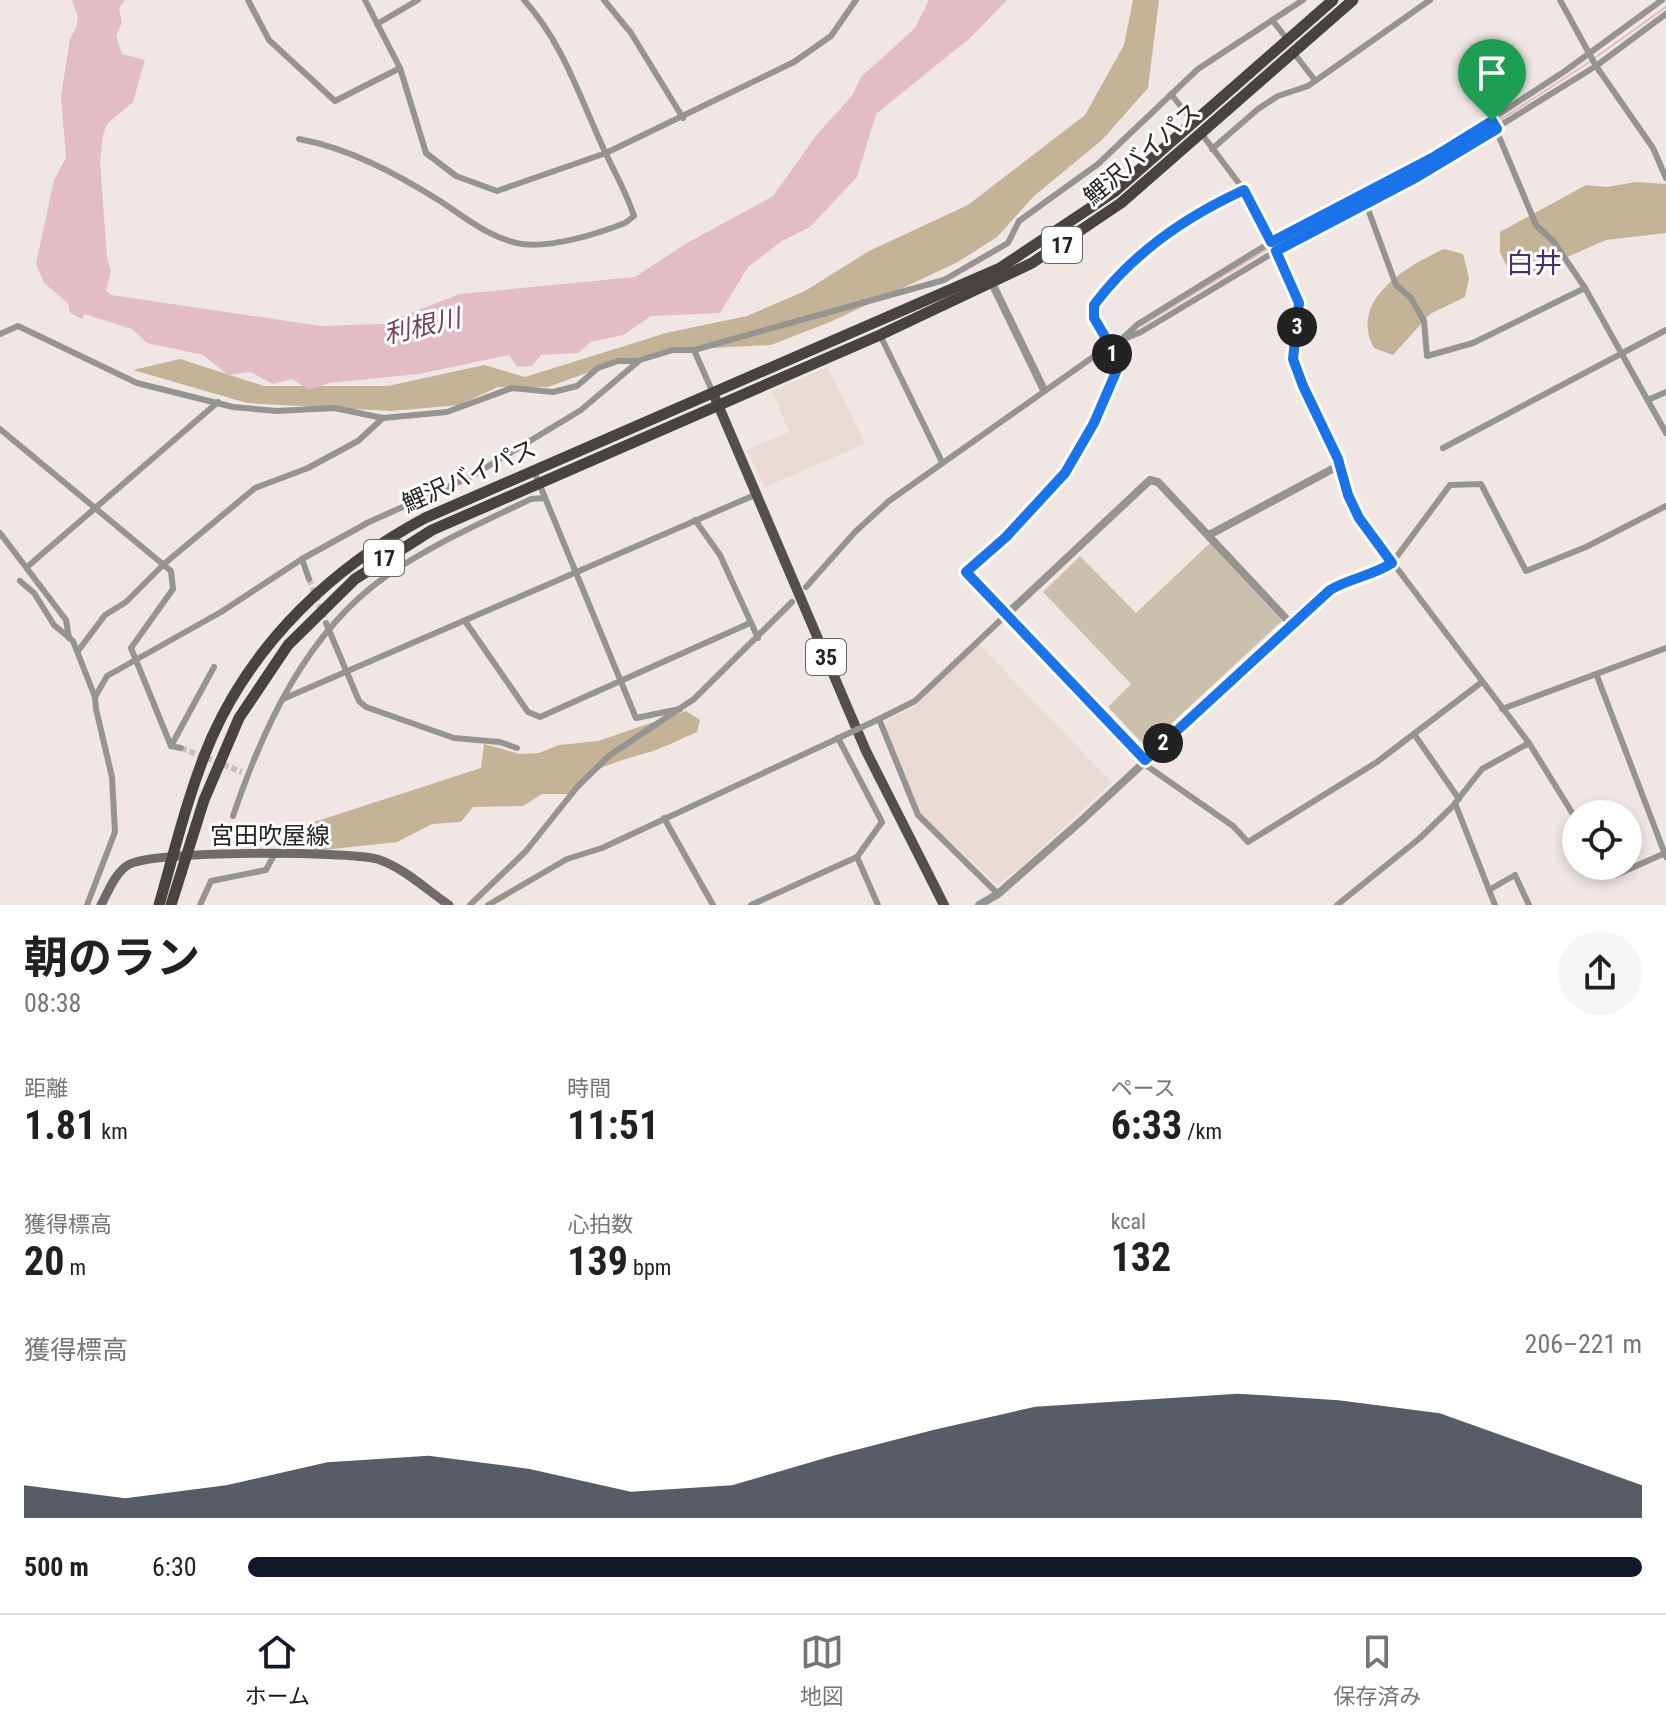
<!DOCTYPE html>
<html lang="ja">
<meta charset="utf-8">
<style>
body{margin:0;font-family:"Roboto Condensed","Noto Sans JP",sans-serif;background:#f6f6f6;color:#202124;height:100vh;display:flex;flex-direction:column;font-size:30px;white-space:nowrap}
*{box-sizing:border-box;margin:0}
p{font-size:26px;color:#757577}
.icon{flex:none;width:44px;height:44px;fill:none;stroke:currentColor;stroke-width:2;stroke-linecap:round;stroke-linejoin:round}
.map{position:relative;height:905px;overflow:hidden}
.details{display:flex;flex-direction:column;background:#fff;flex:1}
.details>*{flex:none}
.fabs{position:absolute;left:1562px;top:800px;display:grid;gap:16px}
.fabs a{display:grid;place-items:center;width:80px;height:80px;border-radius:50%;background:#fff;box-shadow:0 4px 12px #0003;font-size:40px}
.pin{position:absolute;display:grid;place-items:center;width:68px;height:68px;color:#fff;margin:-82px -34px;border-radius:50% 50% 50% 0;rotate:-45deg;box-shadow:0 0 8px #0007}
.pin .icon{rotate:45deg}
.km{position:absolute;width:40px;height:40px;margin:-20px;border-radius:50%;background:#222;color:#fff;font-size:22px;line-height:40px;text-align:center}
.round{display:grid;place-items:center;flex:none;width:84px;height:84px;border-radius:42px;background:#f6f6f6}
.headline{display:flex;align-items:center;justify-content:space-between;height:136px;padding:0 24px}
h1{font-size:44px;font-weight:700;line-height:60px}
.figures{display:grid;grid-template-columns:repeat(3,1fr);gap:12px;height:136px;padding:8px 24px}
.figures div{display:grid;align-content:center}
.figures b{font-size:40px;font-weight:700}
.figures small{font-size:22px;font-weight:400}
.figures p{font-size:22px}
.chart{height:224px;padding:16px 24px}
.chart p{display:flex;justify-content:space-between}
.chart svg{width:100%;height:144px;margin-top:8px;fill:#111827;opacity:.7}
ul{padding:0 24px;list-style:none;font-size:26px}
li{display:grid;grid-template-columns:128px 96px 1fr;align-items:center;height:60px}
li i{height:20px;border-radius:10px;background:#111827}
.menu{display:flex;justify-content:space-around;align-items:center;height:112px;border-top:2px solid #e0e0e0;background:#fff;font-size:22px;color:#757577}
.menu a{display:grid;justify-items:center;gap:4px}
.menu .on{color:#111827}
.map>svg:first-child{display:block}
</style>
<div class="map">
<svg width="1666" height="905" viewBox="0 0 1666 905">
<rect width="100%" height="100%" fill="#f0e7e4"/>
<g fill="#eadad4">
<path d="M828 367 865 444 765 487 747 450 789 432 772 391Z"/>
<path d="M979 645 1112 782 1022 866 997 885 922 815 907 786 886 728 889 719 914 707Z"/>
</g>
<path fill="#cbc0ae" d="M1210 543 1282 621 1146 747 1108 707 1131 684 1043 592 1080 556 1136 613Z"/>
<g fill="#c4b396">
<path d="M1133 0H1159L1148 88 1102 140 1034 196 997 237 958 262 830 322 771 345 673 350 614 363 548 387H498L459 405 391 411 247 403 133 370 180 359 264 386H388L484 365 525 377 666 333 747 316 805 291 869 251 968 205 1085 115 1124 45Z"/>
<path d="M1636 182 1666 184V233L1606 240 1524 276 1510 273 1500 252V232L1586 185 1607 187Z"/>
<path d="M1444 249 1463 254 1469 278 1465 297 1430 314 1393 355 1374 348C1348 301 1406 266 1444 249Z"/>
<path d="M686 711 700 720 697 732C682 738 666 747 650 752 619 761 589 767 568 794H542L523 806 473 807 461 822 432 824 397 842 314 851V822L481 768 484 744 520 754 539 753 559 745 598 741Z"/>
</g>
<path fill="#e3bdc5" d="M72 0H125L119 8 122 23 116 35 122 54 145 60 133 102 107 124 103 135 100 161 107 258 111 271 106 290 111 295 321 326 382 324 460 294 635 277 687 243 773 196 818 133 852 96 861 77 915 28 929 0H1007L970 38 876 114 857 177 810 227 782 241 748 267 720 313 651 316 623 335 591 342 578 353 541 355 532 366 517 367 509 355 419 374 329 383 309 390 292 379 273 384 251 372 228 375 203 355 147 343 132 329 84 314 82 319 70 313 68 303 44 283 36 264 54 180 66 158 61 96 70 39 76 28 78 17Z"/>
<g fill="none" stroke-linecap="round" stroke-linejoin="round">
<g stroke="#e3bdc5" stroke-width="2">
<path d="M1596 57 1666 7"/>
<path d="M1368 197 1468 141 1591 61"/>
<path d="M1275 245 1362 200"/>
<path d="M1141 326 1269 248"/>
</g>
<g stroke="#c8c0bd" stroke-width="6" stroke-dasharray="6 3" stroke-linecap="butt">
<path d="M309 579 326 623"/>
<path d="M181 748 242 772"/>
</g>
<g stroke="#969491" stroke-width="6">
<path d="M248 0 269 40 335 101 400 68"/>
<path d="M365 0 400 68 426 153 456 176 497 191 606 153 794 62 831 36 856 0"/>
<path d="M604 0 631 33 683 118"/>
<path d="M1560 0 1596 66 1653 148 1666 178"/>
<path d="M1272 20 1288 40"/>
<path d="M377 24 418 0"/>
<path d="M1293 52 1314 79"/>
<path d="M1171 94 1194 123"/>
<path d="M1495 127 1536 225 1554 242 1585 288 1666 433"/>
<path d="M1201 133 1244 190 1299 303 1293 359 1338 459 1348 495 1359 518 1529 743 1576 819"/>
<path d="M299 139C349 148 397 174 440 201 466 218 491 239 522 244 552 248 597 234 625 223L634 216C627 194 616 175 606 154 581 101 564 44 524 0"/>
<path d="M1212 149 1258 109 1278 96 1308 86 1430 0"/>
<path d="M1362 193 1396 285 1411 298 1424 321 1427 356 1473 343 1585 288"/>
<path d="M0 334 18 326 137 383 233 407 277 411 334 408 383 418 447 412 512 388 553 392 577 386 598 368 618 361H636"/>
<path d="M880 335 942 462"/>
<path d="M1123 338 1138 324 1271 242 1432 158 1565 71 1662 0"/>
<path d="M694 350 713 393"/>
<path d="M1648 400 1666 392"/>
<path d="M0 429 171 571 173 589 131 648 171 746 181 748"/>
<path d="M1443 448 1666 330"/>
<path d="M534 471 636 718 680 709"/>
<path d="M695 520 720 555 758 638"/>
<path d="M0 533 66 620 69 638"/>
<path d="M302 559 309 579"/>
<path d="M1392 563 1450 485 1481 484 1526 571 1586 547 1666 506"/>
<path d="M27 567 218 402"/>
<path d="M20 581 34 593 54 625 73 641 95 697"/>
<path d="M806 587 855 532 889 501 1110 345 1141 332 1276 251 1417 177 1596 66 1666 14"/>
<path d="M465 621 528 712 540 717 750 623"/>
<path d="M326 623 359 701 366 707 454 738 500 742 517 748"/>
<path d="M78 651 105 615 126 602 164 564 255 488 308 468 358 441 383 418"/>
<path d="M1597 676 1666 857"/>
<path d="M283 699 757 494"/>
<path d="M1502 709 1666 648"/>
<path d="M879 719 918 815 998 894"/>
<path d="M877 720 915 701 1006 615 966 572 1006 537 1065 473 1094 423 1116 372 1110 345 1094 318V305C1132 253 1187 216 1244 190"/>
<path d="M1414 734 1459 799"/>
<path d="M171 746 214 667"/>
<path d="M1145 760 1147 766 1233 826 1248 842 1377 762 1482 682"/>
<path d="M1455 803 1495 905"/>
<path d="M233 816C263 728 306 633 385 577 431 545 481 523 531 499L545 498"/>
<path d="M664 818 713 905"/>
<path d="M857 857 878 905"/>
<path d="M1602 866 1616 875 1663 854"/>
<path d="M1489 890 1515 875 1529 905"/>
<path d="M87 905 115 832 112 777 96 709 95 697 107 676 221 612 302 559 369 522 472 476 581 410 640 360 673 350H694L944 280 1008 243 1019 221 1098 164 1198 69 1303 0"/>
<path d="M200 905 211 881 266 870 274 855"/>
<path d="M470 905 526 851 578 786 610 755 694 699 792 602"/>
<path d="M488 905 567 859 602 848 843 736"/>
<path d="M751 905 857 857 882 822 838 738"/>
<path d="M1337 905 1420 838 1452 807 1482 769 1529 743"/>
</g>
<g stroke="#969491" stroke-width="8">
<path d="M990 279 1044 390"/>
<path d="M1209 535 1338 466"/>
<path d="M1145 760 1006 615 1150 480 1158 482 1291 624"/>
<path d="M979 905 998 894 1081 821 1330 590C1350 578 1372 576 1392 563"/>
</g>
<path stroke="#6f6b68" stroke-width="9" d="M101 905C108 892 115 873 128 865 152 850 347 851 377 859 403 867 427 890 449 905"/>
<path stroke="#534f4b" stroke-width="10" d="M713 393 866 751 944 905"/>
<g stroke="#48433f" stroke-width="11">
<path d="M159 905C175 849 189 790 212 737 255 641 333 567 425 518L1000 268 1114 192 1333 0"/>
<path d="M171 905 204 800 239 718 288 645 355 579 432 530 880 335 1032 263 1121 203 1353 0"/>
</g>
<path stroke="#969491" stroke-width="6" d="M843 736 877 720"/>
</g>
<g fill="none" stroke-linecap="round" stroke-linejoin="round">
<defs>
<path id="route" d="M1492 121 1497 129 1417 177 1276 251 1299 303 1293 359 1303 386 1338 459 1348 495 1359 518 1392 563C1372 576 1350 578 1330 590L1145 760 966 572 1006 537 1065 473 1094 423 1116 372 1110 345 1094 318V305C1132 254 1187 216 1244 190L1271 242 1432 158Z"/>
</defs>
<use href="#route" stroke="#fff" stroke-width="16"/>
<use href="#route" stroke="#1a73e8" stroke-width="10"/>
</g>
<g text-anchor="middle" stroke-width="6" stroke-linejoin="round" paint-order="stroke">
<g fill="#fff" stroke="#676564" stroke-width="2">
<rect x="1042" y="227" width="40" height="36" rx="6"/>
<rect x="364" y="540" width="40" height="36" rx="6"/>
<rect x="806" y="639" width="40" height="36" rx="6"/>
</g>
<g font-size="22" font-weight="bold" fill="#262322">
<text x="1062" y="253">17</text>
<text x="384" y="566">17</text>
<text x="826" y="665">35</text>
</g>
<g font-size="24" fill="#262322" stroke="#fff">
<text transform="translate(1142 154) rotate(-40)" y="8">鯉沢バイパス</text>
<text transform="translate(469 476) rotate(-24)" y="8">鯉沢バイパス</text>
<text x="270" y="844">宮田吹屋線</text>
</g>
<g font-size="26" font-style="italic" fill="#794451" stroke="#fff">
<text transform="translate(422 326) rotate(-13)" y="9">利根川</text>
</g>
<g font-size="28" fill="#4d2f69" stroke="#fff">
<text x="1534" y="273">白井</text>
</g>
</g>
</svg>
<div class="fabs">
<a><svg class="icon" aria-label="locate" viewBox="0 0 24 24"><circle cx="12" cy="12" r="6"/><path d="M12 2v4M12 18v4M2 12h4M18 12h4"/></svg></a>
</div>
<div class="pin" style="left:1492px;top:121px;background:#1e9e55"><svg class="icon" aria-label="arrive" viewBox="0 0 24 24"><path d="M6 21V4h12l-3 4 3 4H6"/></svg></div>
<b class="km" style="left:1112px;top:354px">1</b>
<b class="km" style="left:1163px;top:743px">2</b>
<b class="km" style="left:1297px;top:327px">3</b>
</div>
<section class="details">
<div class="headline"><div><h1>朝のラン</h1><p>08:38</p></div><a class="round"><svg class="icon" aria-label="share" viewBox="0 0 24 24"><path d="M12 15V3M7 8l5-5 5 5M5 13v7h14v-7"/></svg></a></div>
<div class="figures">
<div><p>距離</p><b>1.81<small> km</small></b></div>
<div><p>時間</p><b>11:51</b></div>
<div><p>ペース</p><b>6:33<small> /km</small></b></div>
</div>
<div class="figures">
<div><p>獲得標高</p><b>20<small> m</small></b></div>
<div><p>心拍数</p><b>139<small> bpm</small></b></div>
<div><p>kcal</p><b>132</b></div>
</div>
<div class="chart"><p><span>獲得標高</span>206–221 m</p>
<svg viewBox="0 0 160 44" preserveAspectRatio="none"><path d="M0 44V34L10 38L20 34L30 27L40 25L50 29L60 36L70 34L80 25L90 17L100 10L110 8L120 6L130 8L140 12L150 23L160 34V44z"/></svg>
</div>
<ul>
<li><b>500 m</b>6:30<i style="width:100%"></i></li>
</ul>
</section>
<nav class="menu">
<a class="on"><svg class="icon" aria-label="home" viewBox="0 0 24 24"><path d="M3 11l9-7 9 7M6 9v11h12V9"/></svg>ホーム</a>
<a><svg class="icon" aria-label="map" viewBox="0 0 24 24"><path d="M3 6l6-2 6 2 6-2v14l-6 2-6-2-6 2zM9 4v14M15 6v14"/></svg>地図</a>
<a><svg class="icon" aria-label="saved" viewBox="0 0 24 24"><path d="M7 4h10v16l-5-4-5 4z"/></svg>保存済み</a>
</nav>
